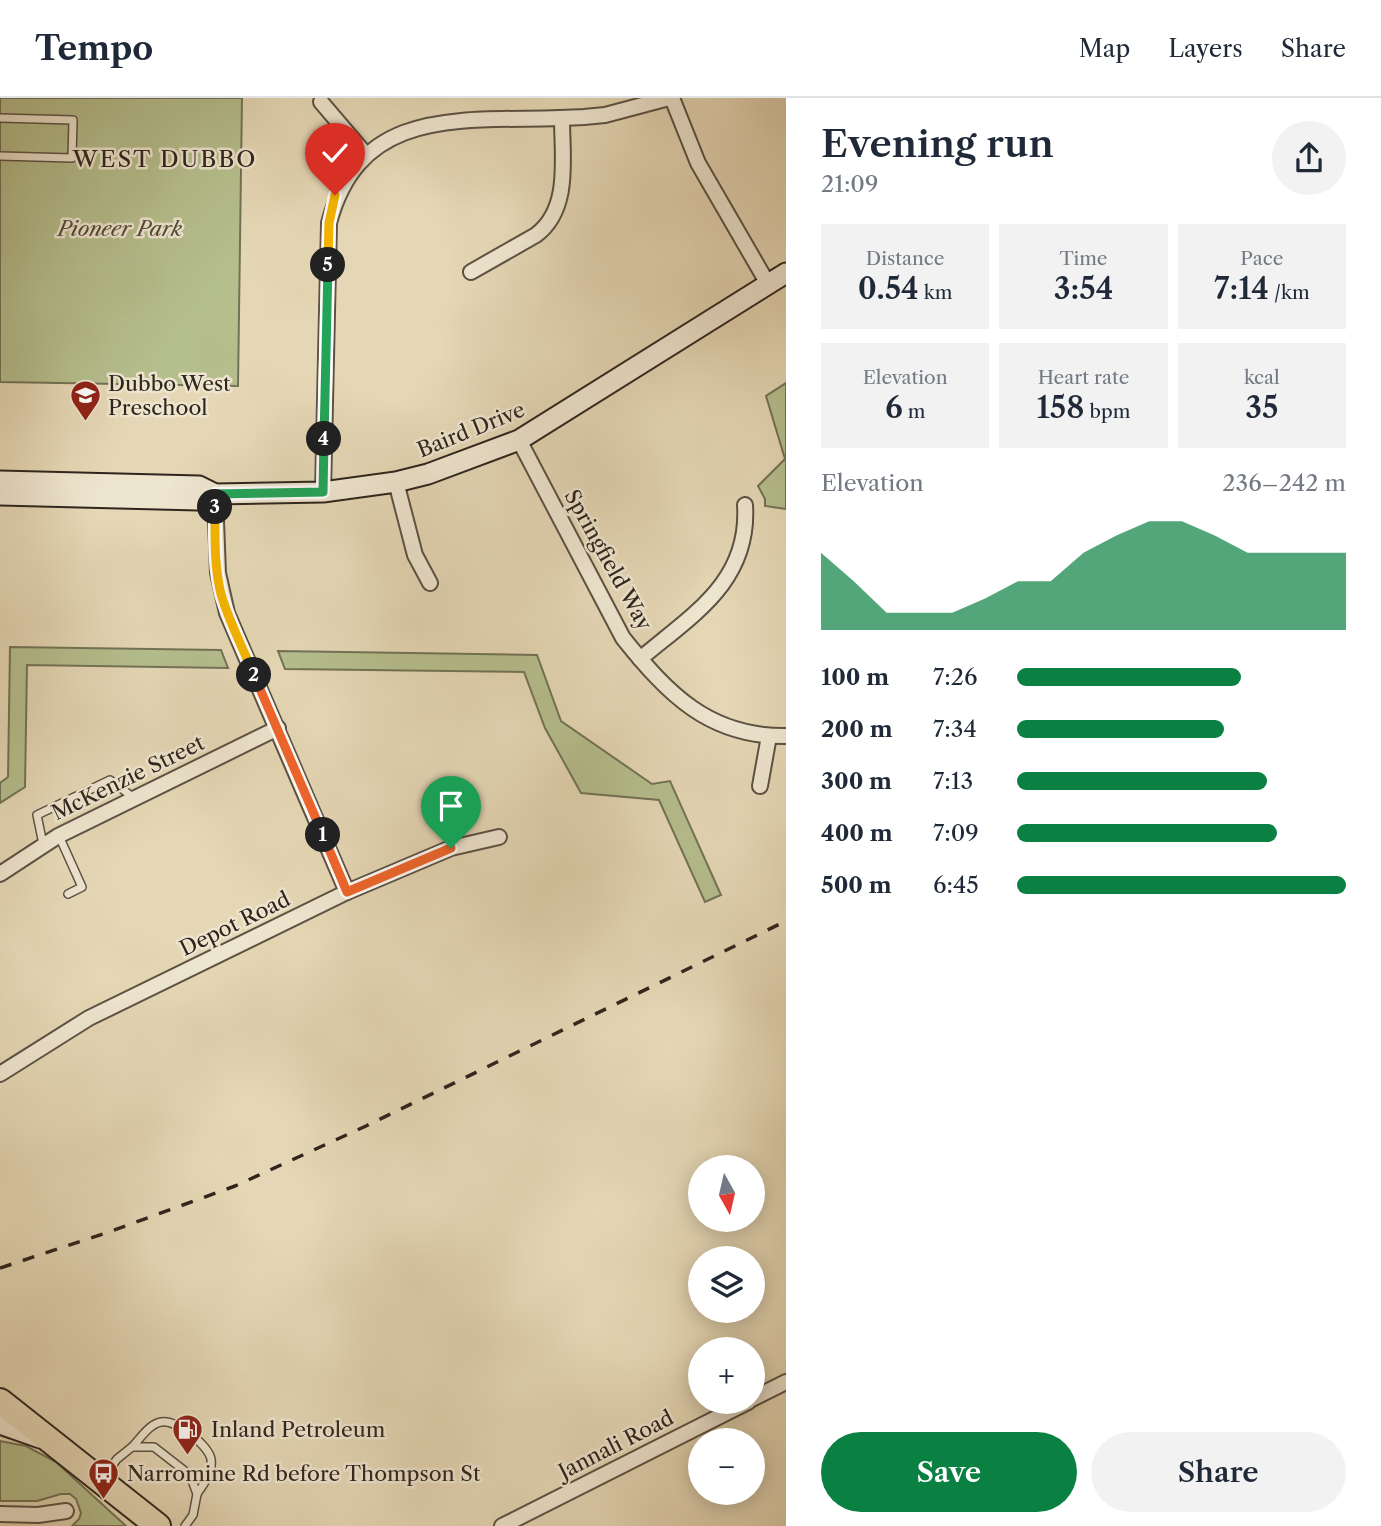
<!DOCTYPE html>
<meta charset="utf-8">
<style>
body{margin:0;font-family:"Libre Caslon Text",serif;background:#f2f2f3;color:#1f2937;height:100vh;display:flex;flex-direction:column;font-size:26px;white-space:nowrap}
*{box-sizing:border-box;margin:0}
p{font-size:23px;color:#747a83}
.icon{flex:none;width:38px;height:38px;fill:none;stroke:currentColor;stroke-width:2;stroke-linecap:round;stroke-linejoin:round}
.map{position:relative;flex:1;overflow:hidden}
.details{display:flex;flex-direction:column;background:#fff;width:595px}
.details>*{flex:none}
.needle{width:46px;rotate:172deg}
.controls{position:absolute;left:688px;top:1057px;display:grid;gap:14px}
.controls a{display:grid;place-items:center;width:77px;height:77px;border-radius:50%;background:#fff;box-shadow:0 4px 18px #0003;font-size:35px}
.pin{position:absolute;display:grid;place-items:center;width:60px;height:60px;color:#fff;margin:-72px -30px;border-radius:50% 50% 50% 0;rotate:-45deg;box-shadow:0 0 7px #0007}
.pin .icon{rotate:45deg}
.km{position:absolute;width:35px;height:35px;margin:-18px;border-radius:50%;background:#222;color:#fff;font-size:19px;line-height:35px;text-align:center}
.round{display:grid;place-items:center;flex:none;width:74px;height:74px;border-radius:37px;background:#f2f2f3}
.headline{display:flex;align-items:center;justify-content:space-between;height:119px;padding:0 35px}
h1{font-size:38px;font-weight:600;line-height:52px}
.metrics{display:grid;grid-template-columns:repeat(3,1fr);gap:10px;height:119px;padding:7px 35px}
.metrics div{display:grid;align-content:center;border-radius:0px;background:#f2f2f3;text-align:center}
.metrics b{font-size:30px;font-weight:600}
.metrics small{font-size:19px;font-weight:400}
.metrics p{font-size:19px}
.chart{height:196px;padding:14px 35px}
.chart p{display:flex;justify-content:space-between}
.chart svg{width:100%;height:126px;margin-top:7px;fill:#0b8043;opacity:.7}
.button{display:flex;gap:14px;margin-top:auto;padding:14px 35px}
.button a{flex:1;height:80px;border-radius:42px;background:#0b8043;color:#fff;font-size:28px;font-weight:600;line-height:80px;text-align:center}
.button a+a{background:#f2f2f3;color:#1f2937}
ul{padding:0 35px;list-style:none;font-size:23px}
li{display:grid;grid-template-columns:112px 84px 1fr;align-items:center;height:52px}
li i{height:18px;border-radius:9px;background:#0b8043}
header{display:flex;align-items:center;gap:42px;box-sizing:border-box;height:98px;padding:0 35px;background:#fff;border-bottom:2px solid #e0e1e3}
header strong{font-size:33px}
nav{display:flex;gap:38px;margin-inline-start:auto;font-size:24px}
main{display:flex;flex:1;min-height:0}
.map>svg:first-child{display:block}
</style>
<header>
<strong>Tempo</strong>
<nav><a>Map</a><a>Layers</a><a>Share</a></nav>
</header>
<main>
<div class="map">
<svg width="786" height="1428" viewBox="0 0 786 1428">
<rect width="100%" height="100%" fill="#e5d7b5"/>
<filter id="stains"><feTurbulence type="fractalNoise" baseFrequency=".00286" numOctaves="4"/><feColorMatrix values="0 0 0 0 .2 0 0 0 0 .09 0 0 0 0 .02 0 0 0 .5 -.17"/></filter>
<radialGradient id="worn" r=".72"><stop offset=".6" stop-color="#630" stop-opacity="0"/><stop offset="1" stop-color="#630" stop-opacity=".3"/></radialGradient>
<g fill="#b5be8d" stroke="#727256" stroke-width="2">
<path d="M0 0H242L238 288 0 284Z"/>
<path d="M786 285V411L765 408V401L758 388 785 361 766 298Z"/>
<path d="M10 549 221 552 228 570 27 567 25 689 0 705V685L8 679Z"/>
<path d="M278 553 537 557 561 623 652 686 670 683 721 797 705 804 659 702 581 695 545 630 524 574 285 571Z"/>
<path d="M0 1343 26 1348 56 1364 126 1428H72L79 1421 81 1415 76 1401 70 1396H61L37 1403H0Z"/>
</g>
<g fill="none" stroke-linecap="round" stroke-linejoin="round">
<defs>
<g id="lane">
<path d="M0 20 73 22 72 60 0 58"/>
<path d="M59 738 82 789 68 796"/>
<path d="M43 746 37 717 110 682 134 700"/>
<path d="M132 1349C140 1341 149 1326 161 1324 176 1321 208 1347 211 1361 213 1376 204 1385 197 1396"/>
<path d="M104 1379 117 1361 132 1349H154L190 1377 197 1396 193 1417 185 1428"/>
</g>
<g id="street">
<path d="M672 0 698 65 768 186"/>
<path d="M321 4 362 52"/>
<path d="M471 174 536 137C571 111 562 59 562 21"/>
<path d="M519 342 623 540C668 596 709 639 786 638"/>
<path d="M396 384 415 457 430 485"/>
<path d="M323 394 329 125C362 0 475 26 584 19L605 17 669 0"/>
<path d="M215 396 218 475 227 515 347 794"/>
<path d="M640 561C692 517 750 484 745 407"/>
<path d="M760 688 769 638"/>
<path d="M0 776 58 738 278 630"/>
<path d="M0 976 89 920 347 794 451 750 499 739"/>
<path d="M752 1301 786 1284"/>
<path d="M0 1416 38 1417 66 1413"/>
<path d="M502 1428 748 1304"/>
</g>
<g id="secondary">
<path d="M0 383 199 388 215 396"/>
<path d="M0 397 198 402 215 396 323 394 396 384 428 376 519 342 786 175"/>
<path d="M0 1326 40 1340"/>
</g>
<path id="highway" d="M0 1303 158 1428"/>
</defs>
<use href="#lane" stroke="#5c5244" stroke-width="10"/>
<use href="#street" stroke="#5c5244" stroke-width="18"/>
<use href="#secondary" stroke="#2f251e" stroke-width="23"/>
<use href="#highway" stroke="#2f251e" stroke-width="28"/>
<use href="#lane" stroke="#eee5cf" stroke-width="7"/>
<use href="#street" stroke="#eee5cf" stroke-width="14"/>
<use href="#secondary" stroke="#eee5cf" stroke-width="19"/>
<use href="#highway" stroke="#e5d7b5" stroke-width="24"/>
<path stroke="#2f251e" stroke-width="3.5" stroke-dasharray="12 12" stroke-linecap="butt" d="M0 1170 106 1135 235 1088 366 1028 786 823"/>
</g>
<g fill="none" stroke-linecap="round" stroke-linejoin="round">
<defs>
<path id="split-1" d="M323 737 347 794 451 750"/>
<path id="split-2" d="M254 577 323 737"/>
<path id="split-3" d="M215 409C215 438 214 468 221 496 229 524 243 550 254 577"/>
<path id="split-4" d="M215 409V396L323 394 324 341"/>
<path id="split-5" d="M324 341 328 167"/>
<path id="split-6" d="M328 167 329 125 335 97"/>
</defs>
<use href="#split-1" stroke="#fff" stroke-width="14"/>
<use href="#split-2" stroke="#fff" stroke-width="14"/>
<use href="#split-3" stroke="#fff" stroke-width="14"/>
<use href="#split-4" stroke="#fff" stroke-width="14"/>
<use href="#split-5" stroke="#fff" stroke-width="14"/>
<use href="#split-6" stroke="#fff" stroke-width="14"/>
<use href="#split-1" stroke="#f0652b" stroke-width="9"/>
<use href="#split-2" stroke="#f0652b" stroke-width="9"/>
<use href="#split-3" stroke="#f5b400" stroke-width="9"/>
<use href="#split-4" stroke="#22a559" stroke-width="9"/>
<use href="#split-5" stroke="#22a559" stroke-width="9"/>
<use href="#split-6" stroke="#f5b400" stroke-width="9"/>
</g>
<defs>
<symbol id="school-pin" viewBox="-11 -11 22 30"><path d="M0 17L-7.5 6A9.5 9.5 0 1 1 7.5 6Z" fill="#8f2418" stroke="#eee5cf"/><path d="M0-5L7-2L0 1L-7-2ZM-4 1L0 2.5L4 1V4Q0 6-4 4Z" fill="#fff"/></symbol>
<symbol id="fuel-pin" viewBox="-11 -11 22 30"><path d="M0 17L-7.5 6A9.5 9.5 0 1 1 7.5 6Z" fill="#8f2418" stroke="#eee5cf"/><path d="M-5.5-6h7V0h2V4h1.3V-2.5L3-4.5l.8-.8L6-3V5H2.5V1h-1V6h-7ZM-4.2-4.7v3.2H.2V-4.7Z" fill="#fff"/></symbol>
<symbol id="bus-pin" viewBox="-11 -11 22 30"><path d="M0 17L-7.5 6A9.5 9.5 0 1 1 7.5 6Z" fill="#8f2418" stroke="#eee5cf"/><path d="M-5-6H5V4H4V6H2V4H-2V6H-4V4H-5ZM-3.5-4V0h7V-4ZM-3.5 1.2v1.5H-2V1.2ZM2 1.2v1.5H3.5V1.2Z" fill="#fff"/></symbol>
</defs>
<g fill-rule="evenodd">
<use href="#school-pin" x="68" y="280" width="35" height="47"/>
<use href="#fuel-pin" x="170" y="1314" width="35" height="47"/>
<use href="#bus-pin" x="86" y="1358" width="35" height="47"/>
</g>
<g text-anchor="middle" stroke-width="5" stroke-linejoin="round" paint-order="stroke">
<g font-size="21" font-style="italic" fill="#504b3a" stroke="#eee5cf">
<text x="120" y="138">Pioneer Park</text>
</g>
<g font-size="21" fill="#2f251e" stroke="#eee5cf" text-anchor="start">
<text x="108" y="293">Dubbo West<tspan x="108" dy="24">Preschool</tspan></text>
<text x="211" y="1339">Inland Petroleum</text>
<text x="127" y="1383">Narromine Rd before Thompson St</text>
</g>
<g font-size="21" fill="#2f251e" stroke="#eee5cf">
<text transform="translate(471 332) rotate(-22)" y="7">Baird Drive</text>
<text transform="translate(608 462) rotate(61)" y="7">Springfield Way</text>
<text transform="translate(128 680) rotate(-26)" y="7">McKenzie Street</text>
<text transform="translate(235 826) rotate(-26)" y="7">Depot Road</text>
<text transform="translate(616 1347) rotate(-27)" y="7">Jannali Road</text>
</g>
<g font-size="23" letter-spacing="2" fill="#2f251e" stroke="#eee5cf">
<text x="165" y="69">WEST DUBBO</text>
</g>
</g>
<rect width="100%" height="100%" filter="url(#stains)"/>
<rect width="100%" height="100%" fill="url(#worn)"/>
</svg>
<div class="controls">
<a><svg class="needle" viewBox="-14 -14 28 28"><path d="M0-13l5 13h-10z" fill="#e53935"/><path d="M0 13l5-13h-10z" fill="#747a83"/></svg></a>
<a><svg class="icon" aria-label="layers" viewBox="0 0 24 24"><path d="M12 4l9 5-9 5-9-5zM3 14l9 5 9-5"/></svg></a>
<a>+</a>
<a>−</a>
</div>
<div class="pin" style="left:451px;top:750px;background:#1e9e55"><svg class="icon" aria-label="arrive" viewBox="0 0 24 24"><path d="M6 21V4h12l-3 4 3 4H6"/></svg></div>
<div class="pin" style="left:335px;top:97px;background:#d93025"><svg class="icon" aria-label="check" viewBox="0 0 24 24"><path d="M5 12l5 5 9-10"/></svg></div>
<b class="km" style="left:323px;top:737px">1</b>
<b class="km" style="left:254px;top:577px">2</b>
<b class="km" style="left:215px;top:409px">3</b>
<b class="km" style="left:324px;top:341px">4</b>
<b class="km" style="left:328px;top:167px">5</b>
</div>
<section class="details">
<div class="headline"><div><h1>Evening run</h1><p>21:09</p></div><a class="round"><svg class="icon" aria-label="share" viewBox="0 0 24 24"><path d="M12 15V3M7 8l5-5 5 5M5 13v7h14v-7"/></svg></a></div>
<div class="metrics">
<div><p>Distance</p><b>0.54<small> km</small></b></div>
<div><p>Time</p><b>3:54</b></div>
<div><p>Pace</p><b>7:14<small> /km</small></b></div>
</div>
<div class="metrics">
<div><p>Elevation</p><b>6<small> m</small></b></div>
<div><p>Heart rate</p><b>158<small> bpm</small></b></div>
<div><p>kcal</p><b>35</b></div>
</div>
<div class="chart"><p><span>Elevation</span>236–242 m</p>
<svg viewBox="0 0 160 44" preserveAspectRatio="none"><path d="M0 44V17L10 27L20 38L30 38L40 38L50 33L60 27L70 27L80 17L90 11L100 6L110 6L120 11L130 17L140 17L150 17L160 17V44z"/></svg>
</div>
<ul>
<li><b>100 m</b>7:26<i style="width:68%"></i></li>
<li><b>200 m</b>7:34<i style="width:63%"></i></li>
<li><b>300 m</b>7:13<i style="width:76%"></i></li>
<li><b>400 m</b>7:09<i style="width:79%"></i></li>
<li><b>500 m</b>6:45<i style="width:100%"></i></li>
</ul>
<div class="button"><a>Save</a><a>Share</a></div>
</section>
</main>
